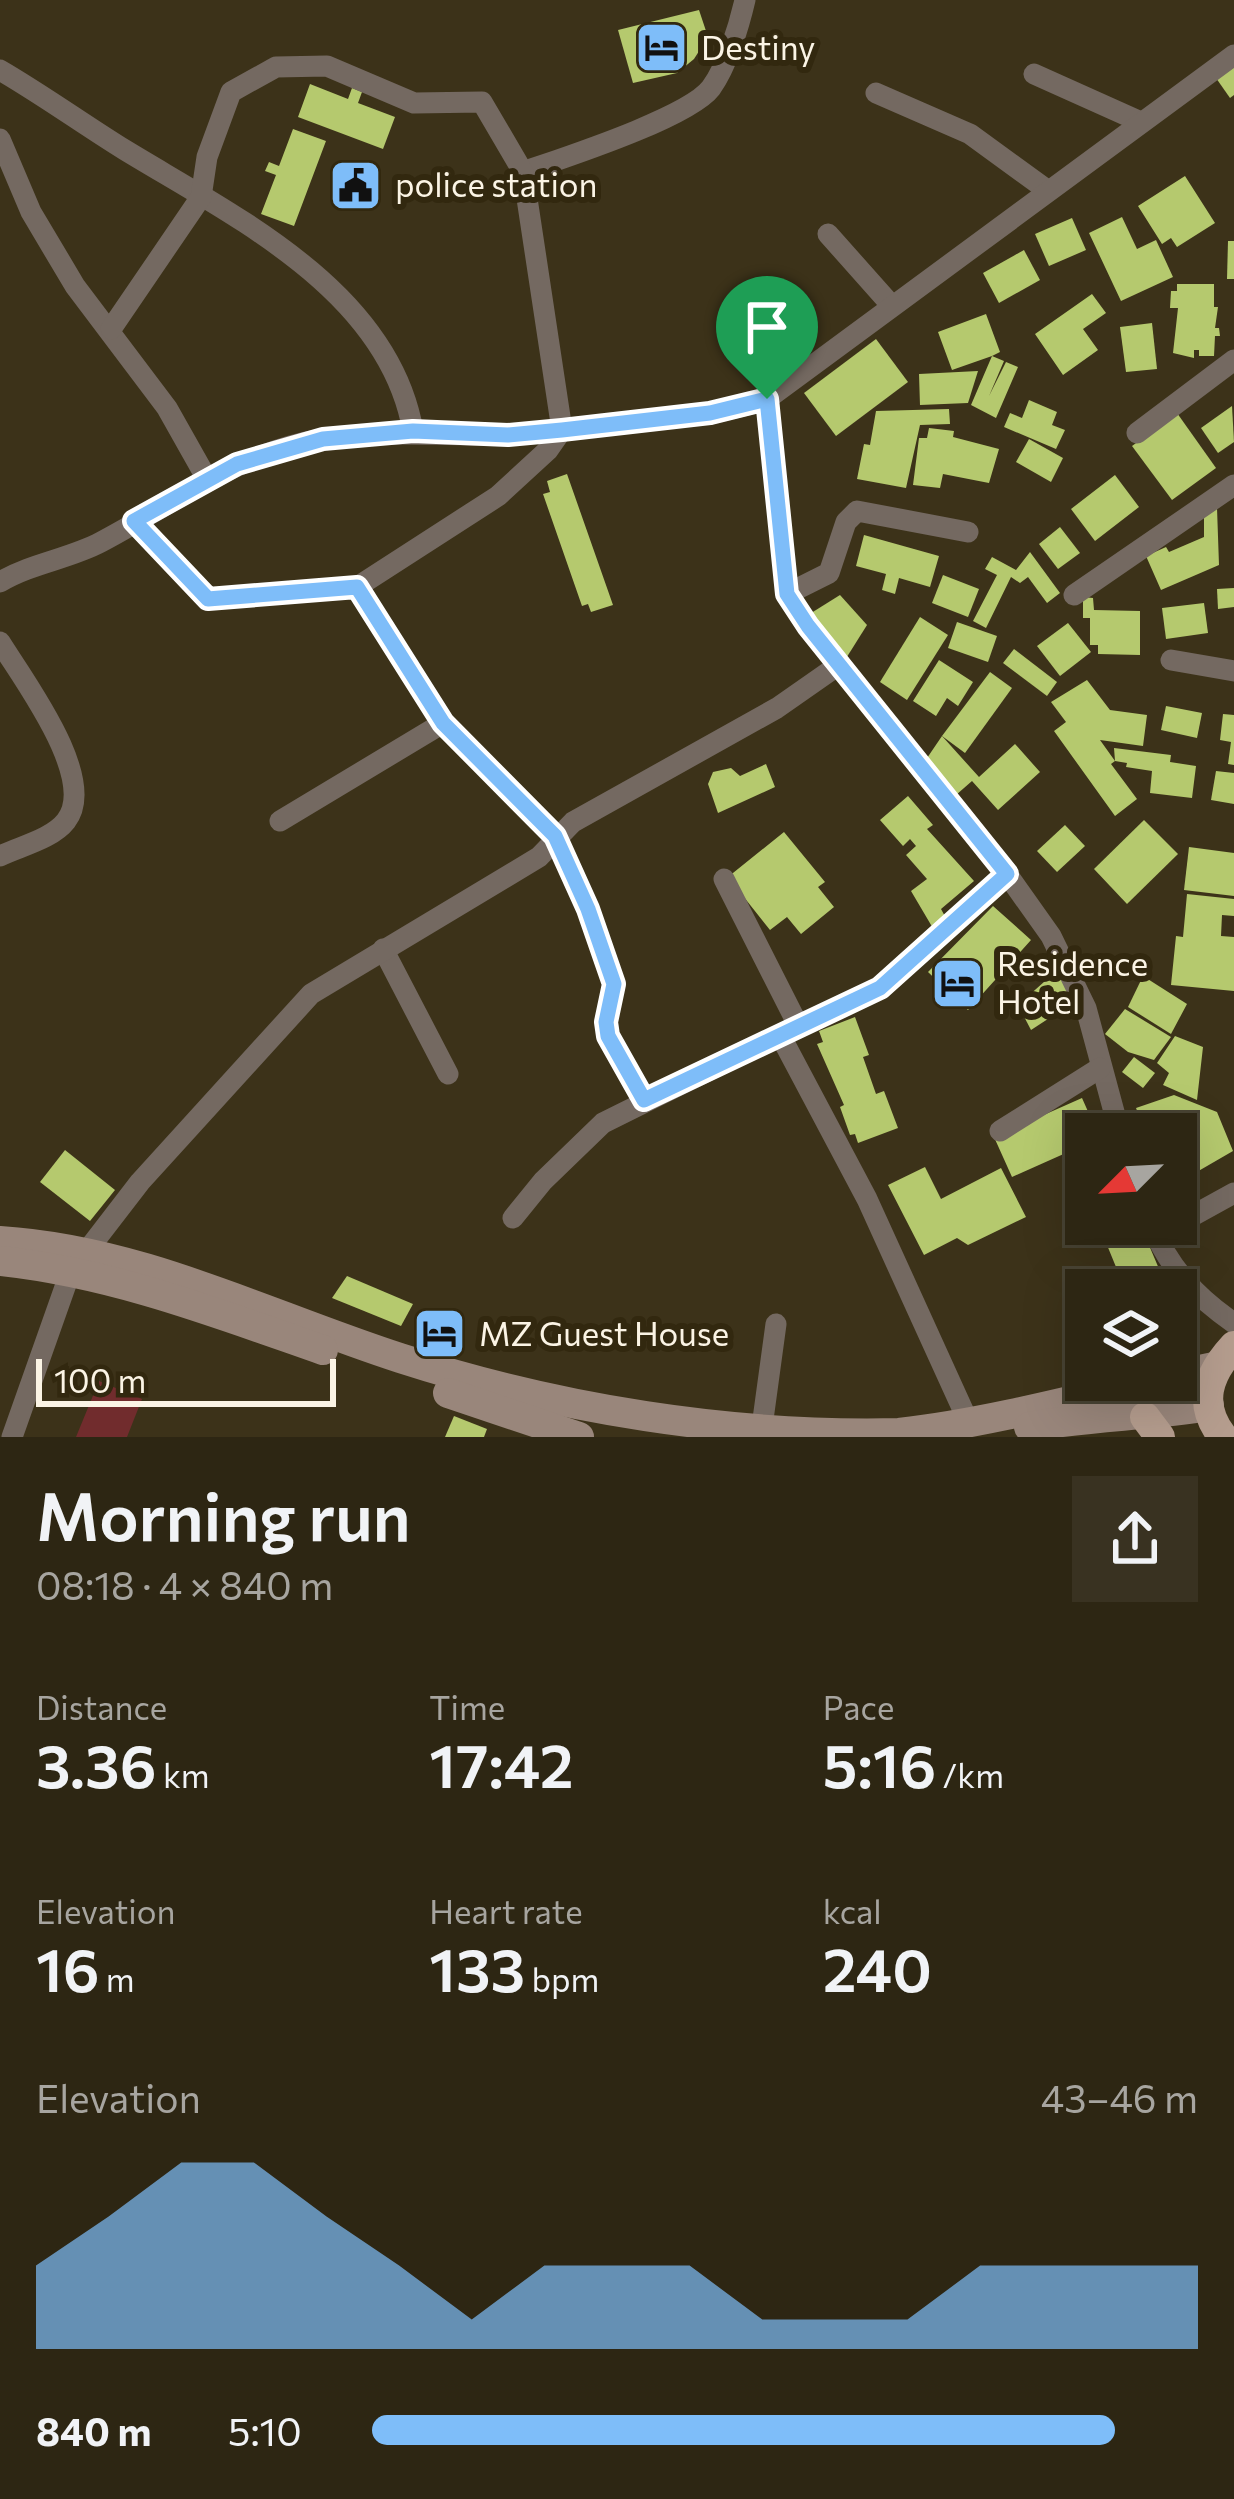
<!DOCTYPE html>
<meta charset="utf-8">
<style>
body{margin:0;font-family:Commissioner,sans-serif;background:#393221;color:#f1f3f6;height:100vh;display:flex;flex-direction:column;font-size:45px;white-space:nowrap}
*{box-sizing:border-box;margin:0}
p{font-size:39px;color:#a7a5a0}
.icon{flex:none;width:66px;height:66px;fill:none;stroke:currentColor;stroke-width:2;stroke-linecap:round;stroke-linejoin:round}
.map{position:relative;height:1437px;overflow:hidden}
.sheet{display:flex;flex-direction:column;background:#2d2613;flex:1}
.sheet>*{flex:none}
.needle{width:78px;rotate:246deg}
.controls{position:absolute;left:1065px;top:1113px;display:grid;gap:24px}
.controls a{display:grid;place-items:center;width:132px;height:132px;border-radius:0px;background:#2d2613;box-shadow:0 12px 48px #0002,0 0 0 3px #484333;font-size:60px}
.scale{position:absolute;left:36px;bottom:30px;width:300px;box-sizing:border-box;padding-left:12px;border:6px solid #fbf4e5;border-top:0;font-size:33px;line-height:42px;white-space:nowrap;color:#fbf4e5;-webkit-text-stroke:9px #32280f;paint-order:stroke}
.pin{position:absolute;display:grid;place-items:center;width:102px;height:102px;color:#fff;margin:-123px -51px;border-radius:50% 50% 50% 0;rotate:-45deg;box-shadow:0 0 12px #0007}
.pin .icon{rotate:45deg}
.round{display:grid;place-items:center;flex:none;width:126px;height:126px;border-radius:0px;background:#393221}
.summary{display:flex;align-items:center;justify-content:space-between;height:204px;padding:0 36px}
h1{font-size:66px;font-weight:600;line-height:90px}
.metrics{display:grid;grid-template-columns:repeat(3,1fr);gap:18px;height:204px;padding:12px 36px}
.metrics div{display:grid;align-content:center}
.metrics b{font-size:60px;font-weight:600}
.metrics small{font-size:33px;font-weight:400}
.metrics p{font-size:33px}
.chart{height:336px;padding:24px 36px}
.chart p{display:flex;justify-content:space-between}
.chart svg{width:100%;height:216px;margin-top:12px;fill:#7ebdf9;opacity:.7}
ul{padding:0 36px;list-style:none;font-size:39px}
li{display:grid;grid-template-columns:192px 144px 1fr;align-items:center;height:90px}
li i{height:30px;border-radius:15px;background:#7ebdf9}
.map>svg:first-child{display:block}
</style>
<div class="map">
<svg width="1234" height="1437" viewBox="0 0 1234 1437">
<rect width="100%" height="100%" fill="#3c3219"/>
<path fill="#712c2d" d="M99 1381 142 1399 127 1437H76Z"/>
<g fill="#b5c96e">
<path d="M699 10 708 37 694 59 677 73 633 83 618 30Z"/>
<path d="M1234 66V95L1230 98 1216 78Z"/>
<path d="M310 84 348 99 352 88 362 92 358 103 395 117 383 149 298 117Z"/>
<path d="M293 129 326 141 294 226 261 214 276 175 265 171 269 162 279 166Z"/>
<path d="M1185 176 1215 223 1177 247 1171 238 1162 244 1138 206Z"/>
<path d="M1122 217 1137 249 1156 240 1173 277 1121 301 1089 233Z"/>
<path d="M1072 218 1086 250 1049 266 1035 234Z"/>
<path d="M1228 241H1234V279H1227Z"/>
<path d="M1024 250 1040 280 999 303 983 273Z"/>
<path d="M1177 284H1214V307H1218L1215 328H1219L1220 336H1215L1214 356H1199V350H1194V358L1173 353 1178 308H1170L1171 291H1177Z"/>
<path d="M1092 294 1106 313 1083 329 1098 350 1063 375 1035 334Z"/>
<path d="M986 314 1000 352 992 356 1004 361 989 396 1006 362 1018 367 996 418 971 405 992 356 952 370 938 332Z"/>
<path d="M1152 323 1157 369 1126 372 1120 327Z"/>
<path d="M876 339 908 382 836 436 804 393Z"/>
<path d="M978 371 968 403 920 405 919 374Z"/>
<path d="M1029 400 1057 412 1052 425 1065 430 1056 449 1004 427 1010 413 1022 418Z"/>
<path d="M1232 406 1234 442 1218 453 1201 428Z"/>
<path d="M949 409 950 424 920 425 906 488 857 479 864 444 870 445 876 411Z"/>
<path d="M1177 413 1216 468 1172 500 1132 446Z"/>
<path d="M929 428 954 431 953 437 999 449 989 483 943 474 940 488 913 485 919 438H927Z"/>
<path d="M1029 439 1063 458 1051 482 1016 462Z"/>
<path d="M567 474 613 605 591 612 588 604 582 606 543 494 550 492 547 481Z"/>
<path d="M1115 475 1139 507 1095 541 1071 509Z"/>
<path d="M1217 508 1219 565 1161 590 1146 556 1166 547 1169 552 1204 537V515Z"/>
<path d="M1060 527 1080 553 1058 569 1039 544Z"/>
<path d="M864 535 939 556 930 587 899 578 895 594 882 590 886 574 856 566Z"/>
<path d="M1030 552 1060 593 1047 603 1028 577 1020 583 1011 577 986 628 973 621 997 575 985 569 992 557 1016 570Z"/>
<path d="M943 575 979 589 968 617 932 603Z"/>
<path d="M1234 588V607L1218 609 1217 589Z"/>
<path d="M840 595 867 625 845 660 808 615Z"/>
<path d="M1083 597 1093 598 1094 610 1140 611V655L1098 654V645H1090V618H1083Z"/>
<path d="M1204 603 1208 633 1166 639 1162 608Z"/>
<path d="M920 617 948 635 907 700 880 682Z"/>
<path d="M957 622 997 636 988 662 948 648Z"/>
<path d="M1068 623 1091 652 1060 676 1037 646Z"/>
<path d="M1014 649 1057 682 1047 696 1003 663Z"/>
<path d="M939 660 973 682 958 706 947 698 936 716 913 701Z"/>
<path d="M990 672 1012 688 965 753 942 736Z"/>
<path d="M1087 680 1110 710 1147 715 1143 746 1100 740 1115 761 1111 764 1137 799 1115 816 1054 731 1066 722 1051 702Z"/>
<path d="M1166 706 1202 713 1197 738 1161 730Z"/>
<path d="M1223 714 1234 715V765L1228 764 1231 742 1220 740Z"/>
<path d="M942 736 979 777 1015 744 1040 772 998 810 972 781 956 795 925 761Z"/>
<path d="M1114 748 1171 755 1170 762 1196 766 1192 798 1150 793 1152 771 1126 767 1127 763 1115 761Z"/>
<path d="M766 764 775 787 718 813 708 784 713 772 731 768 740 776Z"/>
<path d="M1216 771 1234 773V804L1211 800Z"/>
<path d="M908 796 933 825 927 829 974 881 941 909 947 920 934 930 911 891 927 879 906 855 916 846 910 839 903 846 880 820Z"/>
<path d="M1144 820 1178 854 1127 904 1094 869Z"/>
<path d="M1065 825 1085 846 1057 872 1037 851Z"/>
<path d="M784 832 825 882 818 887 834 907 801 934 787 917 770 930 728 877Z"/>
<path d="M1189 847 1234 853V896L1184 890Z"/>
<path d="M1187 894 1234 899V916L1222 915 1221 936 1234 937V991L1171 985 1176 936 1183 937Z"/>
<path d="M993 906 1031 940 968 1010 961 1004 957 1008 949 1000 953 996 928 972Z"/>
<path d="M1062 966 1074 1002 1031 1030 1018 1005Z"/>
<path d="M1143 976 1187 1004 1171 1034 1128 1007Z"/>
<path d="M1125 1009 1171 1037 1154 1060 1128 1052 1105 1034Z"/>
<path d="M855 1017 869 1055 863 1057 876 1094 884 1091 898 1128 858 1143 855 1134 850 1135 840 1107 844 1105 817 1044 823 1042 819 1031Z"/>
<path d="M1175 1036 1203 1047 1197 1100 1163 1085 1169 1073 1157 1063Z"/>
<path d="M1134 1057 1155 1073 1143 1088 1122 1072Z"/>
<path d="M1174 1095 1217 1112 1233 1151 1176 1184V1134H1146L1136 1108Z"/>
<path d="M1082 1098 1098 1134H1086V1144L1012 1177 994 1137Z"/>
<path d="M65 1150 115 1190 90 1221 40 1182Z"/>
<path d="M925 1167 941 1199 1001 1168 1026 1217 968 1245 957 1238 924 1255 888 1185Z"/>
<path d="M1111 1224H1140L1168 1290H1110L1123 1284 1100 1228Z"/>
<path d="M347 1276 413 1304 401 1326 332 1298Z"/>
<path d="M1086 1301V1336L1073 1306Z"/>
<path d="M454 1416 487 1429 484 1437H445Z"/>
</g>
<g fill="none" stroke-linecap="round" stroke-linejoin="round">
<g stroke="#746961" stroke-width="21">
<path d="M0 70C43 95 83 124 125 150 235 217 389 291 413 431"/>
<path d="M1034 74 1141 122"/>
<path d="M876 93 970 134 1047 190"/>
<path d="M0 139 31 212 75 286 167 408 207 479"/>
<path d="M523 172C563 158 688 118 711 88 727 66 739 26 745 0"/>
<path d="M828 234 892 306"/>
<path d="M111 329 201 197 207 157 231 92 276 67 327 66 414 103 482 102 523 172 562 430 548 450 498 496 357 587 208 599 134 521"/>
<path d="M767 399 787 594 808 626 1007 874 1051 936 1086 1008 1120 1134"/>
<path d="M1137 433 1234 360"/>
<path d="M0 582C32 563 69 559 101 542 175 503 239 452 323 439 385 430 444 436 506 435 548 433 591 427 633 422 678 417 724 414 767 399L1234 55"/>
<path d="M357 587 443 723 555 836 588 909 613 984 606 1022 608 1036 643 1100"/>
<path d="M787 594 829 573 846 522 857 511 968 532"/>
<path d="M1074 595 1234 485"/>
<path d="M0 642C22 678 99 779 66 821 52 839 21 846 0 856"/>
<path d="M1171 660 1234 671"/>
<path d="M280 821 443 723"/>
<path d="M724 879 799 1027"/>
<path d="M383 949 448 1074"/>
<path d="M1000 1131 1100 1068"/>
<path d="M513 1218 543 1181 603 1123 780 1035"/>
<path d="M1151 1224C1169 1268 1196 1297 1234 1323"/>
<path d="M1156 1236 1234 1193"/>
<path d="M968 1421 867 1199 780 1035 880 988 1007 874"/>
<path d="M761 1434 776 1324"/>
<path d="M12 1437 70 1273 140 1182 311 994 539 857 573 822 777 708 840 664"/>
</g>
<g stroke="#99867b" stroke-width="30">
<path d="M0 1241C142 1250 267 1315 400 1358 558 1409 731 1437 899 1433 985 1423 1073 1400 1157 1380"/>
<path d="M0 1261C113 1273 217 1313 323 1350"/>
<path d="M1176 1375 1214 1367"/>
<path d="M448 1393 579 1437"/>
<path d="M1029 1427C1088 1416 1149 1416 1209 1406"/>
</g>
<g stroke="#b59d8e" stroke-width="30">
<path d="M1145 1417 1160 1437"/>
<path d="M1223 1437C1197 1404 1208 1374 1234 1346"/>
</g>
</g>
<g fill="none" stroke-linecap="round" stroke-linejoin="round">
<defs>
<path id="route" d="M767 399 787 594 808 626 1007 874 880 988 644 1100 608 1036 606 1022 614 984 588 909 555 836 443 723 357 587 208 599 134 521 237 464 323 439 413 431 508 435 562 430 710 413Z"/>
</defs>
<use href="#route" stroke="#fff" stroke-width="24"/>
<use href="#route" stroke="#7ebdf9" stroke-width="15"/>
</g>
<defs>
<symbol id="hotel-square" viewBox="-11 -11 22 22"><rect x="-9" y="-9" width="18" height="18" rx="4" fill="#7ebdf9" stroke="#32280f"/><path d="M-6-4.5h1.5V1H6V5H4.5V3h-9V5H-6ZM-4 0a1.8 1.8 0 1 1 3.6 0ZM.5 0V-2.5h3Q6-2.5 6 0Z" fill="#111"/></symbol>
<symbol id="civic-square" viewBox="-11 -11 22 22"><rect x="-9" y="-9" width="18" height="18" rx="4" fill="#7ebdf9" stroke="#32280f"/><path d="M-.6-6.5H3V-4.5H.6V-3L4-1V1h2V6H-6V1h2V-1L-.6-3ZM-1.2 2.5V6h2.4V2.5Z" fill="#111"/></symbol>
</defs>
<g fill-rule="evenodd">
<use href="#hotel-square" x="632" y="18" width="59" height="59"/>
<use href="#civic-square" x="326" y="156" width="59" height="59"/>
<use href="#hotel-square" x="928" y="954" width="59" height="59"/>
<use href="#hotel-square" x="410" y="1304" width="59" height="59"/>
</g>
<g text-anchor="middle" stroke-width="12" stroke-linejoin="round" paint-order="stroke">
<g font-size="33" fill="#fbf4e5" stroke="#32280f" text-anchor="start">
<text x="701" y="60">Destiny</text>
<text x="395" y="197">police station</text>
<text x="997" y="976">Residence<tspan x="997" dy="38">Hotel</tspan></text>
<text x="479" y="1346">MZ Guest House</text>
</g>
</g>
</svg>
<div class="controls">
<a><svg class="needle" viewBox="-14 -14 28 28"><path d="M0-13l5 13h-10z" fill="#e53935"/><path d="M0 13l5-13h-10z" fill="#a7a5a0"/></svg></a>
<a><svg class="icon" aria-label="layers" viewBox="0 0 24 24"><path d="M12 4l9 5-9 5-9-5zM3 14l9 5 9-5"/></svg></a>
</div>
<div class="scale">100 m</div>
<div class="pin" style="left:767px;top:399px;background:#1e9e55"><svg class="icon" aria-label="arrive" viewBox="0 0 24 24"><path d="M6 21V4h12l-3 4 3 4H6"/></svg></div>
</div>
<section class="sheet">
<div class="summary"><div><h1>Morning run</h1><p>08:18 · 4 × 840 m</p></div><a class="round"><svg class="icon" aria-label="share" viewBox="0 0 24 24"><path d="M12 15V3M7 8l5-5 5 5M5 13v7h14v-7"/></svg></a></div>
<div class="metrics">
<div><p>Distance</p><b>3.36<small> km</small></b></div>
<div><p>Time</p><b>17:42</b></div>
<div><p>Pace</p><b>5:16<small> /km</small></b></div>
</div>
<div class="metrics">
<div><p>Elevation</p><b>16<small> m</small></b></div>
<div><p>Heart rate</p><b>133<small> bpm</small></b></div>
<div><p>kcal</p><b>240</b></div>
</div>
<div class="chart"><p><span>Elevation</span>43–46 m</p>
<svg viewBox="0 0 160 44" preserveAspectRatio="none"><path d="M0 44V27L10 17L20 6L30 6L40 17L50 27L60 38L70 27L80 27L90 27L100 38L110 38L120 38L130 27L140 27L150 27L160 27V44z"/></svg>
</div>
<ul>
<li><b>840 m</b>5:10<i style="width:90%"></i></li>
</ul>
</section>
